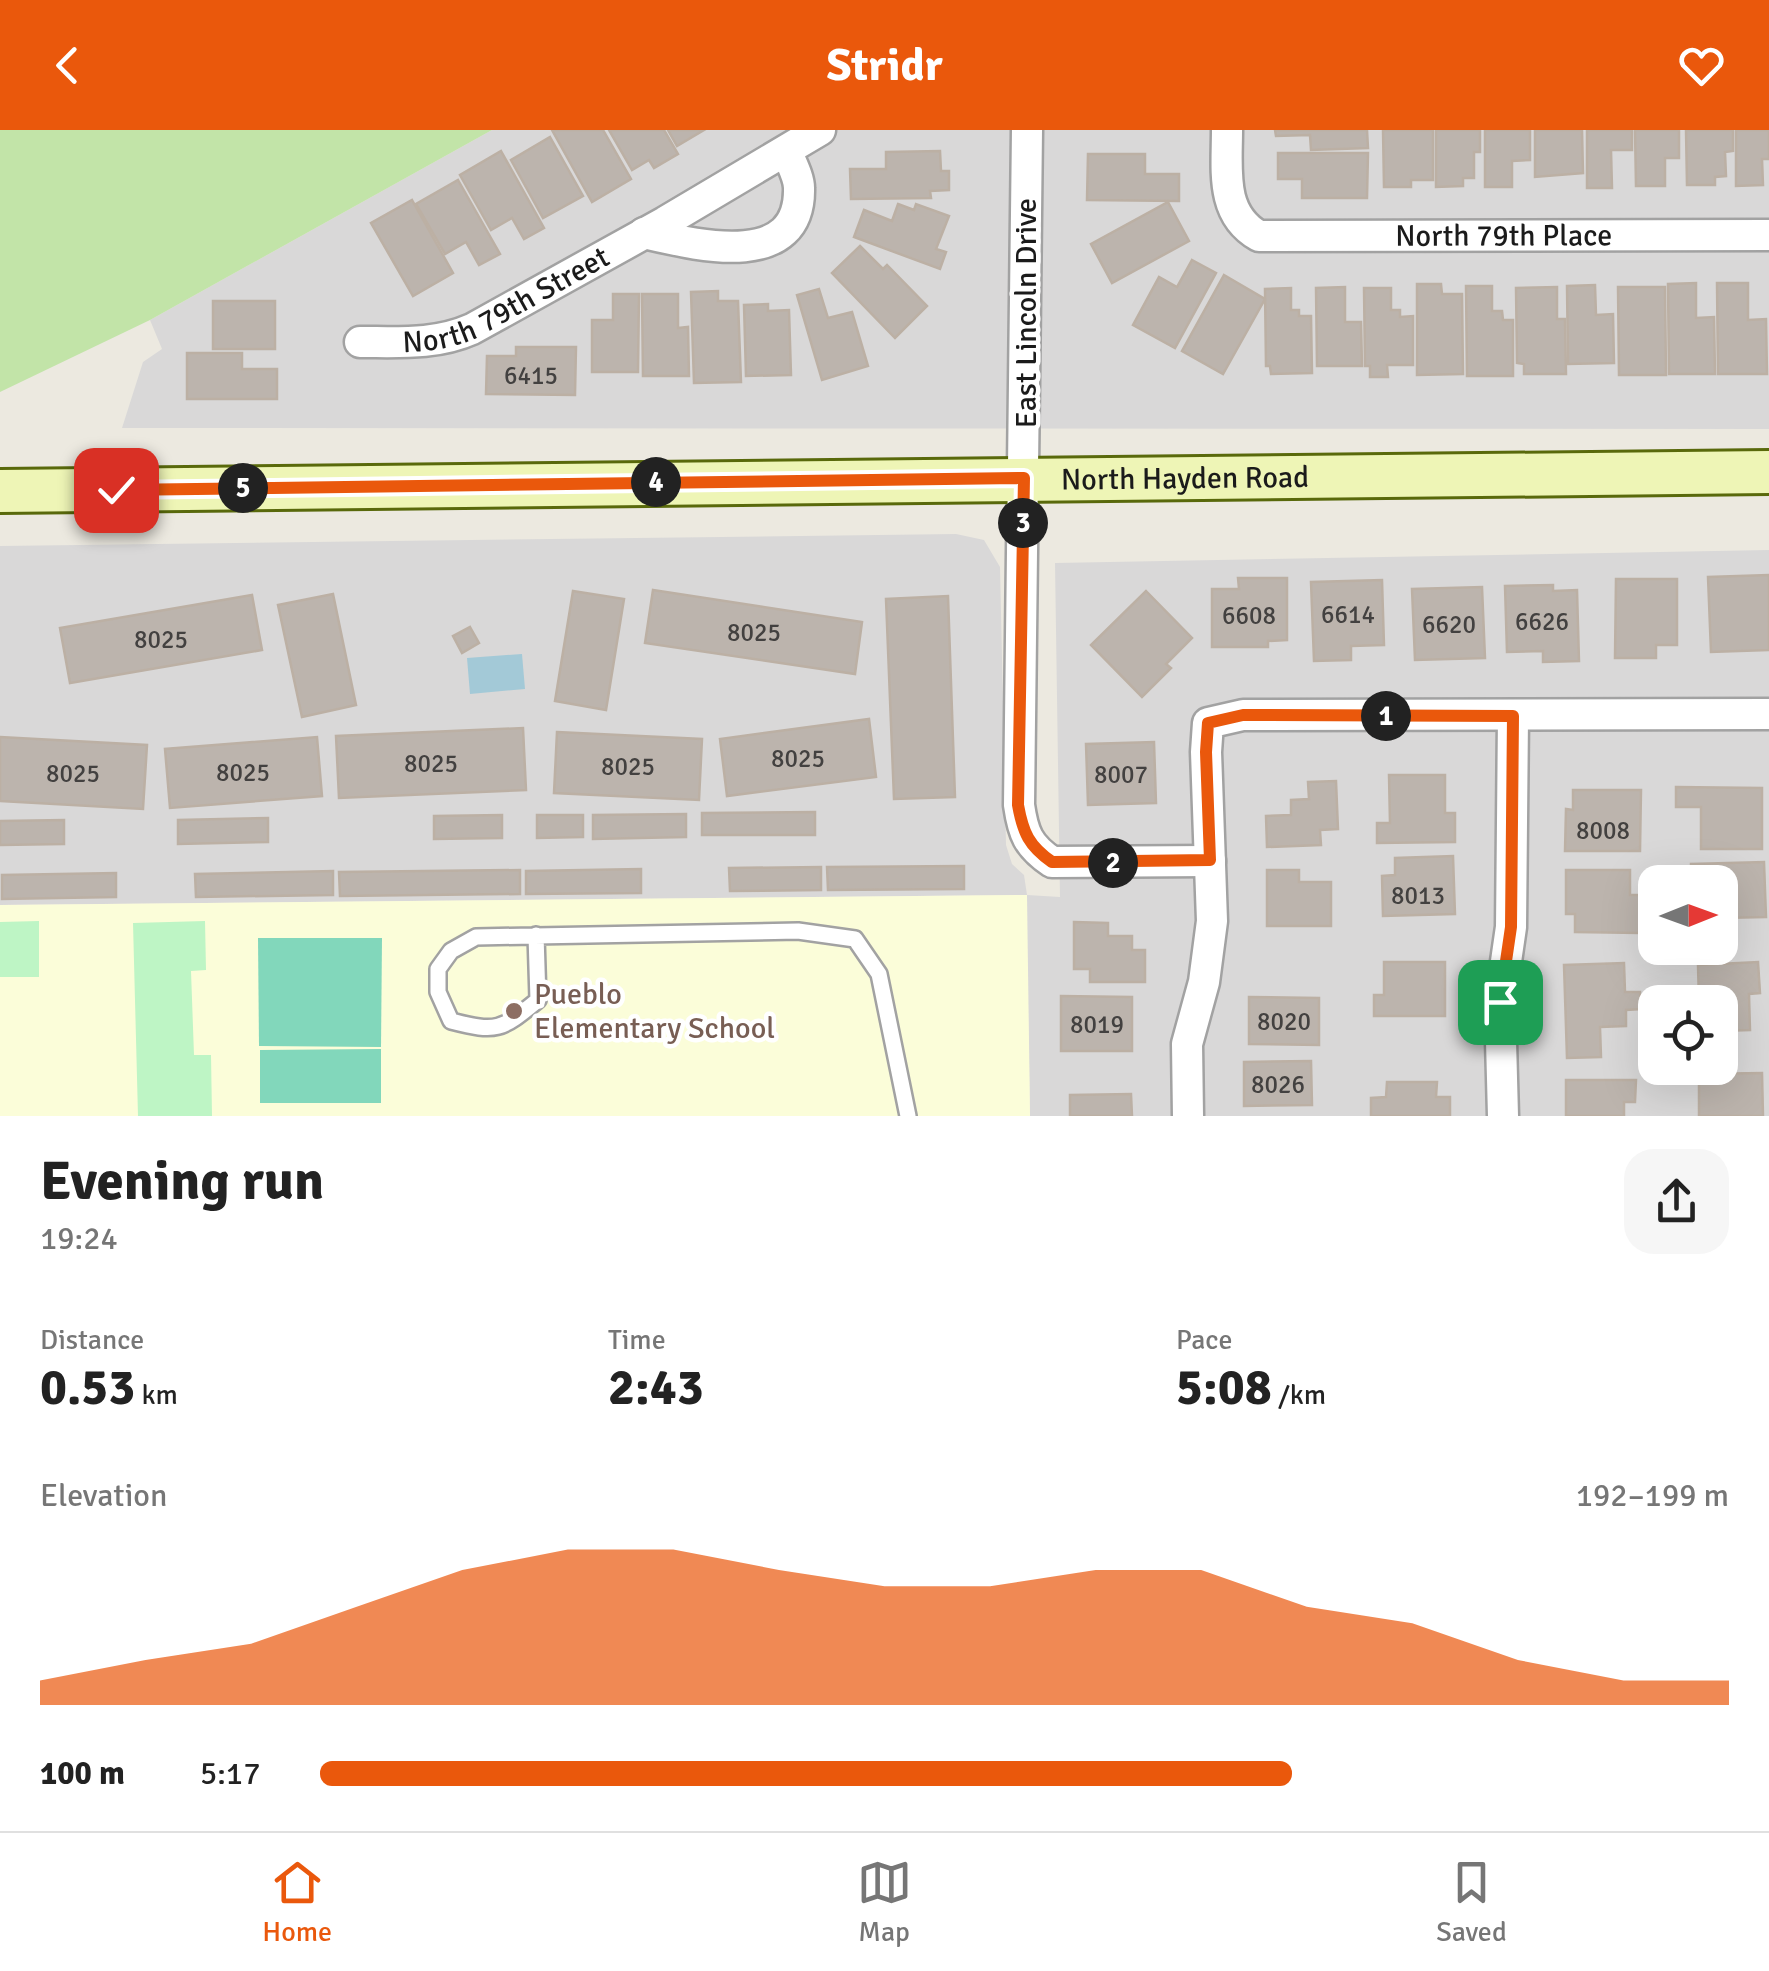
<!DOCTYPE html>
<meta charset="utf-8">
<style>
body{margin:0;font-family:Signika,sans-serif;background:#f6f6f6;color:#222;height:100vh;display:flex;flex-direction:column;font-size:38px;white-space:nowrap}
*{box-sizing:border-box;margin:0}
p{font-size:32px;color:#767676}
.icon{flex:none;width:55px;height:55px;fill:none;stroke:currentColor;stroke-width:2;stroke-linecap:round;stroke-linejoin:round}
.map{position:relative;height:986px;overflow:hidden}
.side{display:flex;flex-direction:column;background:#fff;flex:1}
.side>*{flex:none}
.needle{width:65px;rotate:89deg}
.buttons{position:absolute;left:1638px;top:735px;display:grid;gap:20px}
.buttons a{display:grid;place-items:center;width:100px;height:100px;border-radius:20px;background:#fff;box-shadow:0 10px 40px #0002;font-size:50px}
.pin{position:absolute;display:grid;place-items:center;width:85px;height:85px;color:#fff;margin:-42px;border-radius:20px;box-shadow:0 5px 15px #0006}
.km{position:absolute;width:50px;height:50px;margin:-25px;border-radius:50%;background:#222;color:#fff;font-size:28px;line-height:50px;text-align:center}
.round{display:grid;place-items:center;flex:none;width:105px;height:105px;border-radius:30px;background:#f6f6f6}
.head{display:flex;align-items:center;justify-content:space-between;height:170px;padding:0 40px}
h1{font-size:55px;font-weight:700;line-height:75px}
.stats{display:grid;grid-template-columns:repeat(3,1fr);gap:15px;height:170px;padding:10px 40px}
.stats div{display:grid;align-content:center}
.stats b{font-size:50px;font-weight:700}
.stats small{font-size:28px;font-weight:400}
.stats p{font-size:28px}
.chart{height:280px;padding:20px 40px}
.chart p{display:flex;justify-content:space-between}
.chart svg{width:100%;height:180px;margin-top:10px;fill:#ea580c;opacity:.7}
ul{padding:0 40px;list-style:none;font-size:32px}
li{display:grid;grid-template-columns:160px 120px 1fr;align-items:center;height:75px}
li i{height:25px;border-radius:12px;background:#ea580c}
header{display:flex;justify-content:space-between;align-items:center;height:130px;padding:0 40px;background:#ea580c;color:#fff;font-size:45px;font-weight:700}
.tab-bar{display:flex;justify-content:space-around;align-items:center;height:140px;border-top:2px solid #e0e0e0;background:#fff;font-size:28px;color:#767676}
.tab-bar a{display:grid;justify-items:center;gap:5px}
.tab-bar .selected{color:#ea580c}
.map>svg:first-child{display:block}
</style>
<header><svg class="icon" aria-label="back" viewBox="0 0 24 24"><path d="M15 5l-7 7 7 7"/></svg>Stridr<svg class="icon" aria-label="heart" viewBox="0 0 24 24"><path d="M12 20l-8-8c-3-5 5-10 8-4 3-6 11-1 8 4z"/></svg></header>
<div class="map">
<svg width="1769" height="986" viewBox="0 0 1769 986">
<rect width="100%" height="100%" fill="#ece9e0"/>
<g fill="#d9d8d8" fill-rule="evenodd">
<path d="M492 0H1769V299L122 298 143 232 162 219 150 190Z"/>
<path d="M956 404 984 410 1000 437 1006 715 1012 734 1024 745 1027 765 1060 767 1055 433 1769 420V986H1030L1026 765 0 775V416ZM1655 752H1720V818H1655ZM1655 872H1720V938H1655Z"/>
</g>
<path fill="#fbfdd9" d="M1027 765 1030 986H0V775Z"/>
<path fill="#c2e4a8" d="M0 0H492L150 190 0 262Z"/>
<g fill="#bef5c5">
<path d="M39 791V847H0V792Z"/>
<path d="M205 791 206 840 191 841 194 925H211L212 986H138L133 793Z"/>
</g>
<g fill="#82d7bb">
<path d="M258 808H382L381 917 259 916Z"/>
<path d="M381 919V973H260V920Z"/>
</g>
<path fill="#a3c9d7" d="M522 524 525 559 470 564 467 528Z"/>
<g fill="#bcb4ad" stroke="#bcb0a4" stroke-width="2.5">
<path d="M552 0H603L631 49 592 72Z"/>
<path d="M609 0H664L678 24 654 38 649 30 632 40Z"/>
<path d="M668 0H704L677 16Z"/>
<path d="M1275 0H1367L1368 18 1311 20 1310 5 1276 6Z"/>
<path d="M1383 0H1433V50H1411V57H1384Z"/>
<path d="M1436 0H1480V22H1474V48H1463V56L1436 57Z"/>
<path d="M1485 0H1530V30L1512 31V57H1485Z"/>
<path d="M1535 0H1582L1583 43 1535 47Z"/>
<path d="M1587 0H1632V20H1611L1612 58H1587Z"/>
<path d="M1635 0H1679V28H1665V56H1636Z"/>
<path d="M1686 0H1733V21L1725 22 1726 46 1715 47V55H1687Z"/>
<path d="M1736 0H1769V29H1762L1763 55 1736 56Z"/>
<path d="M550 7 583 66 543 88 511 30Z"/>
<path d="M501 21 544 98 524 109 512 88 491 100 460 45Z"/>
<path d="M940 21 941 41H949V60L930 61 931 68 851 69 850 39H886V22Z"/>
<path d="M1278 23H1368L1367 68H1302V49H1278Z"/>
<path d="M1088 24H1145V44H1179V71L1087 70Z"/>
<path d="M458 50 500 124 479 135 466 112 445 124 416 74Z"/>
<path d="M412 70 453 143 413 166 371 93Z"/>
<path d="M1168 72 1189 111 1112 153 1091 114Z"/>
<path d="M898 74 914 80 916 74 949 86 936 119 946 122 940 139 854 107 864 80 892 91Z"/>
<path d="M860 116 883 139 887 135 927 176 895 208 832 143Z"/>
<path d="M1192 130 1216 143 1175 218 1133 195 1159 147 1177 157Z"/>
<path d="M1224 145 1265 169 1223 244 1182 221Z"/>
<path d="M1696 153V188L1714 187 1715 244H1669L1668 154Z"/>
<path d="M1717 153H1748V190L1766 189 1767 244H1718Z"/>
<path d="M1417 154H1441L1442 164H1462L1463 244 1417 245Z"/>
<path d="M1595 155 1596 185 1613 184 1614 233 1568 234 1567 156Z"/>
<path d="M1466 156H1492V181H1502L1503 190H1513V246H1467Z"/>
<path d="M1345 157V192H1361L1362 236H1317L1316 158Z"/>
<path d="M1557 157V189H1565L1566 244H1524V234L1517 233 1516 158Z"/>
<path d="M1618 157H1665L1666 245H1619Z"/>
<path d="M1291 158V180H1299V186H1311L1312 243 1271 244 1270 236H1266L1265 159Z"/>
<path d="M1364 158H1391V180H1400V187L1413 186V235H1387L1388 247H1370V236H1365Z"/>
<path d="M819 159 828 188 852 182 868 236 822 250 797 165Z"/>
<path d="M718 161V171H738L741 252 694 253 691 162Z"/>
<path d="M613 164H639L638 242H592V190H613Z"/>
<path d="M642 164H678V198L688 197 689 246H643Z"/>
<rect x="213" y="171" width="62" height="48"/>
<path d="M768 174V181L789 180 791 245 746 246 744 175Z"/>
<path d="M516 217H576L575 265 486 264 487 226H516Z"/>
<path d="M187 223H242V239H277V269H187Z"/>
<path d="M1769 445V520L1711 522 1708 447Z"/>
<path d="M1238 448H1287V510L1268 511V517H1212V459H1239Z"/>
<path d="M1616 449H1677V515H1656V528H1615Z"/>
<path d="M1382 450 1384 515 1351 516V530L1314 531 1311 452Z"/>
<path d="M1553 455V461L1577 460 1579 531 1543 532V521L1507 522 1505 456Z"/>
<path d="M1482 457 1485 528 1415 530 1412 459Z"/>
<path d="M653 460 862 492 855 544 645 513Z"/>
<path d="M573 461 624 469 606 580 555 571Z"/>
<path d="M1146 461 1192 508 1166 534 1171 538 1142 567 1091 515Z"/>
<path d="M333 464 356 575 302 587 278 475Z"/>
<path d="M252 465 262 520 70 553 60 498Z"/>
<path d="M948 466 955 667 894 669 886 469Z"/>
<path d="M470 497 479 513 462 523 453 506Z"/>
<path d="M869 589 876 647 727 666 720 609Z"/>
<path d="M523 598 526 660 339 668 336 606Z"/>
<path d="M557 602 702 609 699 670 554 663Z"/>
<path d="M0 607 147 615 143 679 0 671Z"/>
<path d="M317 607 322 666 170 678 165 619Z"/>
<path d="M1154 612 1156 673 1088 675 1086 614Z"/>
<path d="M1389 645H1445V683H1455V712L1377 713V693H1390Z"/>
<path d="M1336 651 1338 699 1320 700 1321 715 1267 717 1266 686 1291 685V670L1309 669 1308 652Z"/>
<path d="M1676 657 1762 658V719H1701V677H1676Z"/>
<path d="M1573 660H1641L1640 721H1565L1566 679 1573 680Z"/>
<path d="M815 682V705H702V683Z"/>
<path d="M686 684V707L593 709V685Z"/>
<path d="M502 685V708L434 709V686Z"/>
<path d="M537 685H583V707L537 708Z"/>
<path d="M268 688V712L178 714V690Z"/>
<path d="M64 690V714L0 715V691Z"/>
<path d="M1453 726 1455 784 1383 786 1382 746 1395 745V728Z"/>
<path d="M1764 732 1766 787 1720 788V752H1691V734Z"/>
<path d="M964 736V759L828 760 827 737Z"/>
<path d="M821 737V760L730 761 729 738Z"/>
<path d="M641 739V763L526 764V741Z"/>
<path d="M520 740V764L340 766 339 742Z"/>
<path d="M1267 740H1299V752H1331V796H1267Z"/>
<path d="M1566 740H1630V765H1640L1639 803 1575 802V784H1566Z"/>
<path d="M333 741V765L196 767 195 744Z"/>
<path d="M116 743V767L2 769V745Z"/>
<path d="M1074 792 1108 793V806H1132V820H1145V852H1090V839H1074Z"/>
<path d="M1384 832H1445V886H1374V865H1384Z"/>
<path d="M1758 832 1760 863 1749 864 1750 900 1720 901V872H1699L1698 835Z"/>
<path d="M1624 833 1625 862H1640L1641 879 1626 880V896L1600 897 1601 927 1567 928 1564 835Z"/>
<path d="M1061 866 1132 867V921H1061Z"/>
<path d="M1249 867 1319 868V915L1249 914Z"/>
<path d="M1311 931 1312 975 1244 976V932Z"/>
<path d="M1762 943 1763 986H1699V944Z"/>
<path d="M1566 950H1636L1635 972H1624V986H1566Z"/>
<path d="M1387 952H1437L1436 967H1450V986H1371V968L1386 967Z"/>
<path d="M1131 964 1132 986H1070V965Z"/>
</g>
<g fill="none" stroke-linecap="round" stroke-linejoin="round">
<defs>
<path id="service" d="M536 805 538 870C501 900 498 903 451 891L438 862V839L451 821 476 807 798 801 855 809 879 844 908 986"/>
<g id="minor">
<path d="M1027 0 1019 675C1023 703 1028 716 1052 732L1210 731"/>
<path id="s1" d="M1227 0C1227 40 1220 84 1259 106L1769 105"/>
<path d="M644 103C696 115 801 142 799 58 799 47 791 33 787 22"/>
<path id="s2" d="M360 212C399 212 436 215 472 199L665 92 820 0"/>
<path d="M1188 986 1187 914 1204 852 1212 791 1206 622 1208 593 1243 585 1769 584"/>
<path d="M1503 986 1500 873 1511 797 1513 586"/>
</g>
<g id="secondary">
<path id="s3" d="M0 361 1769 342"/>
</g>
</defs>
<use href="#service" stroke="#a2a2a2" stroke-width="20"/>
<use href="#minor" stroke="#a2a2a2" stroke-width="35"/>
<use href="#secondary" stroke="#59690b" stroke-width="48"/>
<use href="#service" stroke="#fff" stroke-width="15"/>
<use href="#minor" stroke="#fff" stroke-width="30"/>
<use href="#secondary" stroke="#eef5b6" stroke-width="42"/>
</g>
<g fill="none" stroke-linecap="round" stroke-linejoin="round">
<defs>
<path id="route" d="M116 360 1024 348 1018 675C1023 703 1029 716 1052 732L1210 730 1206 622 1208 593 1243 585 1513 586 1511 797 1500 872"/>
</defs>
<use href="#route" stroke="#fff" stroke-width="20"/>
<use href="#route" stroke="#ea580c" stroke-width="12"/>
</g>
<circle fill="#8d6e63" stroke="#fff" stroke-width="4" cx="514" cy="881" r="10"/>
<g text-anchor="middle" stroke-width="9" stroke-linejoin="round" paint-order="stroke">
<g font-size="25" fill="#434140">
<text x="531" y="254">6415</text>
<text x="1348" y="493">6614</text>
<text x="1249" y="494">6608</text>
<text x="1542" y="500">6626</text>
<text x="1449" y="503">6620</text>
<text x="754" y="511">8025</text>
<text x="161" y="518">8025</text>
<text x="798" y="637">8025</text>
<text x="431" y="642">8025</text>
<text x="628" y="645">8025</text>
<text x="243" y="651">8025</text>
<text x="73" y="652">8025</text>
<text x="1121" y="653">8007</text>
<text x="1603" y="709">8008</text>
<text x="1418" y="774">8013</text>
<text x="1284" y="900">8020</text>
<text x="1097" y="903">8019</text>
<text x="1278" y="963">8026</text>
</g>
<g font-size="30" fill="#1b1b1b" stroke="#fff">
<text dy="10" stroke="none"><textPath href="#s1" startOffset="362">North 79th Place</textPath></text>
<text dy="10" stroke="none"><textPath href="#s2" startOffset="155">North 79th Street</textPath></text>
<text transform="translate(1026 183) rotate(-90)" y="10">East Lincoln Drive</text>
<text dy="10" stroke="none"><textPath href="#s3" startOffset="1185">North Hayden Road</textPath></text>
</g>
<g font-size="30" fill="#785e54" stroke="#fff" text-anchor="start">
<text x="534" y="874">Pueblo<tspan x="534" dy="34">Elementary School</tspan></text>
</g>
</g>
</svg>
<div class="buttons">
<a><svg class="needle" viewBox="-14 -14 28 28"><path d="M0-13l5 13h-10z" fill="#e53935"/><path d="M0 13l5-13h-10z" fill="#767676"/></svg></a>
<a><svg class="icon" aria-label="locate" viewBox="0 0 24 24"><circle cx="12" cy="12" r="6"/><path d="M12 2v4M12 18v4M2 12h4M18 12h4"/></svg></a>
</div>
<div class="pin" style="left:1500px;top:872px;background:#1e9e55"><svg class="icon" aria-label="arrive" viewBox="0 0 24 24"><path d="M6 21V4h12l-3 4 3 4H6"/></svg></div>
<div class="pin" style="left:116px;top:360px;background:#d93025"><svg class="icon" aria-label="check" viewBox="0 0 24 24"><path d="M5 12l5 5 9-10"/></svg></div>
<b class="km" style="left:1386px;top:586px">1</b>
<b class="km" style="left:1113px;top:733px">2</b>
<b class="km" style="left:1023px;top:393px">3</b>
<b class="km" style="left:656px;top:352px">4</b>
<b class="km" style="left:243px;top:358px">5</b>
</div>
<section class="side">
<div class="head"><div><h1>Evening run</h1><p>19:24</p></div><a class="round"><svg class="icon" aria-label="share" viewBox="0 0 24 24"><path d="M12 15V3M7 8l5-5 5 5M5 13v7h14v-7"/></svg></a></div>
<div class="stats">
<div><p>Distance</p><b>0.53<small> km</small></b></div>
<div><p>Time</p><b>2:43</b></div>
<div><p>Pace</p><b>5:08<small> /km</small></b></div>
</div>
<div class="chart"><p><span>Elevation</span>192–199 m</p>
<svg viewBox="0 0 160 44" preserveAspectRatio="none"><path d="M0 44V38L10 33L20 29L30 20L40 11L50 6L60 6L70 11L80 15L90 15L100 11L110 11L120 20L130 24L140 33L150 38L160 38V44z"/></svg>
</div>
<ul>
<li><b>100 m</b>5:17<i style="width:69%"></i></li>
</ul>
</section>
<nav class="tab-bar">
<a class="selected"><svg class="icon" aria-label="home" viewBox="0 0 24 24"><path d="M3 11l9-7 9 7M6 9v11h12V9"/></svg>Home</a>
<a><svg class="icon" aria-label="map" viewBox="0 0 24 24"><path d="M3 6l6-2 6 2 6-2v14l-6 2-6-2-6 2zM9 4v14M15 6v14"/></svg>Map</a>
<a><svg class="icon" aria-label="saved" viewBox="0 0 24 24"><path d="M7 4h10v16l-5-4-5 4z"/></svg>Saved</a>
</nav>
